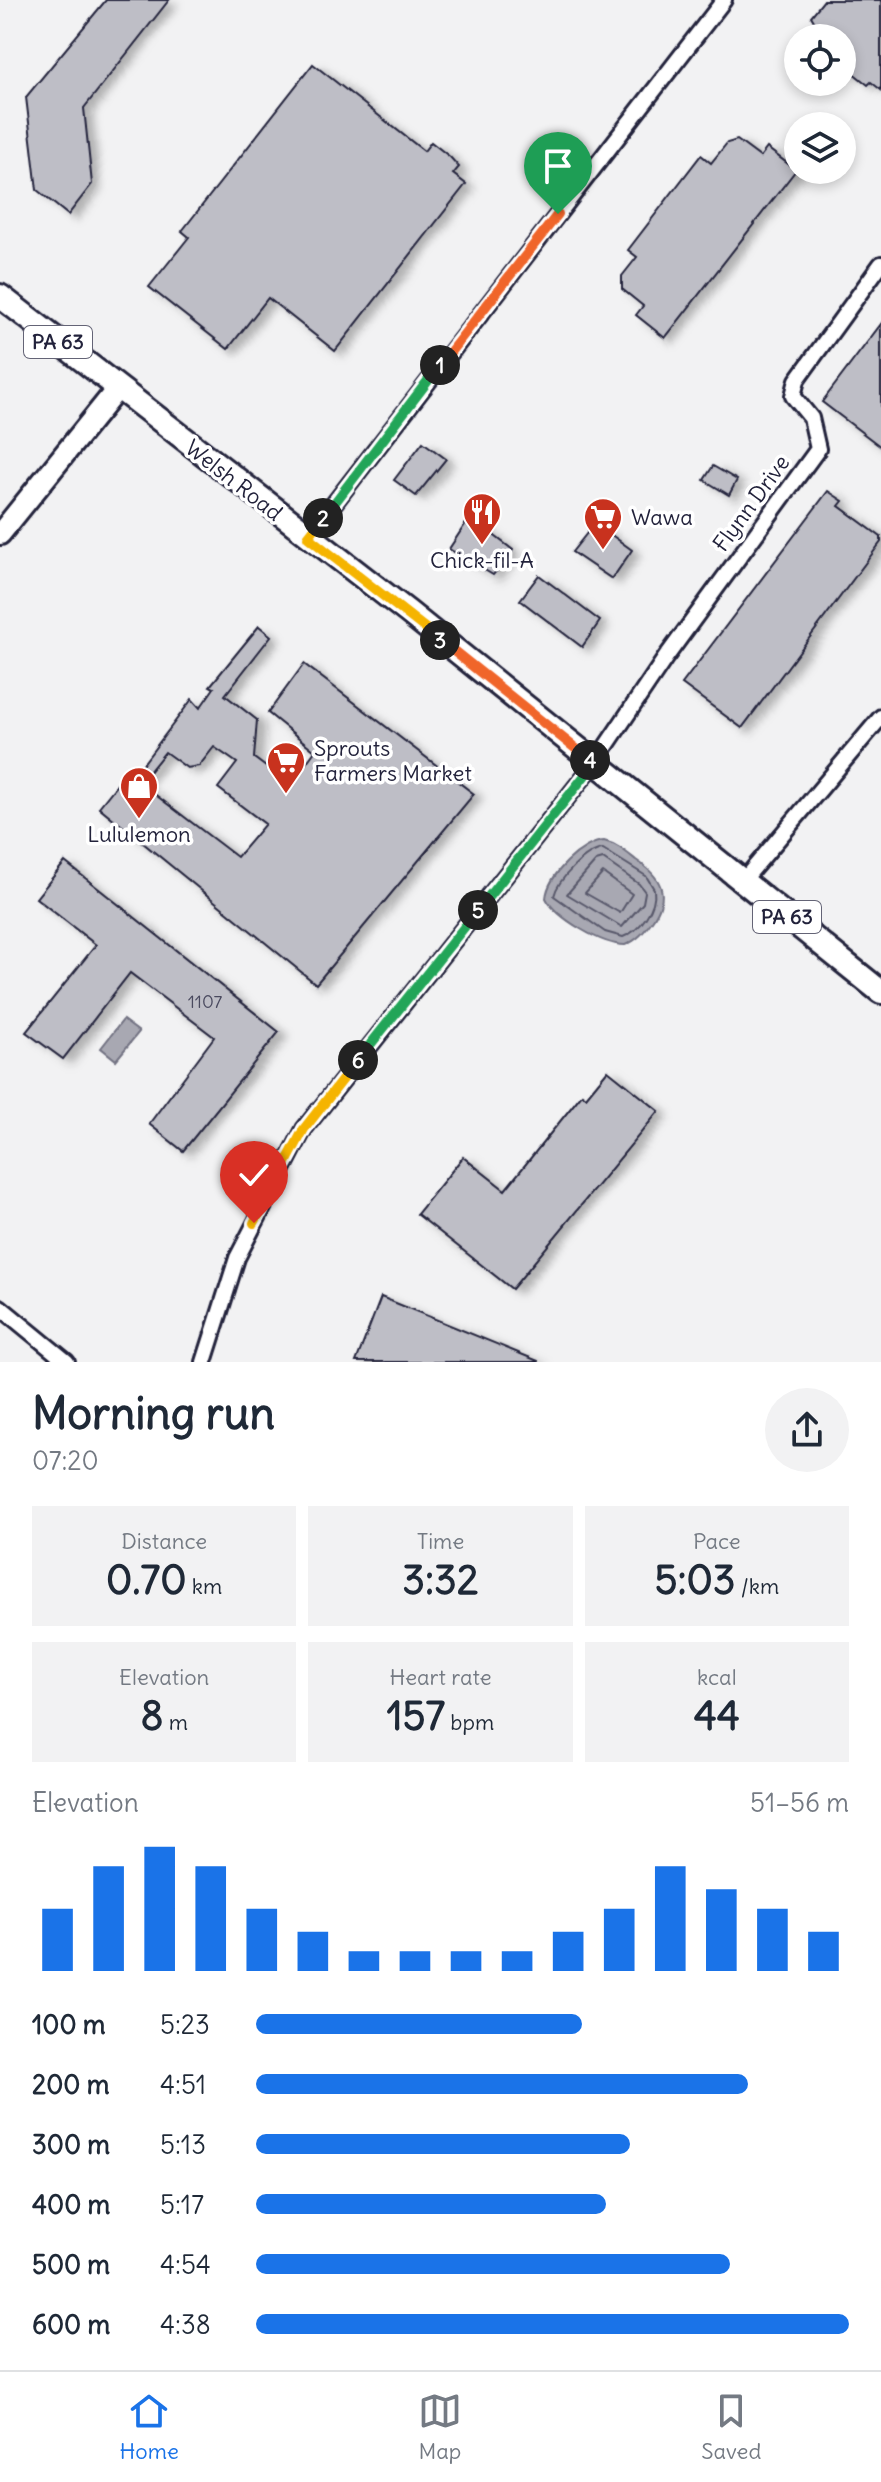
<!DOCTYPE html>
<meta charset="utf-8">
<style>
body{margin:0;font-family:Delius,sans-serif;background:#f2f2f3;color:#1f2937;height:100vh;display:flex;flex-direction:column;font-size:30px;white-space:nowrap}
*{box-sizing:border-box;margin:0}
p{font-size:26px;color:#747a83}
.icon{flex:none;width:44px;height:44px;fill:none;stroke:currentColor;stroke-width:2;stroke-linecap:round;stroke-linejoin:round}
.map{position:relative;height:1362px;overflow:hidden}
.sheet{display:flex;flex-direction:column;background:#fff;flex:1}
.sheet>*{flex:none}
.buttons{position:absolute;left:784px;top:24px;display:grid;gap:16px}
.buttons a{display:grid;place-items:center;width:72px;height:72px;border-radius:50%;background:#fff;box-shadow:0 4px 12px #0003;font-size:40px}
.pin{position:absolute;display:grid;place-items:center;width:68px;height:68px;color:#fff;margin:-82px -34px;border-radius:50% 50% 50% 0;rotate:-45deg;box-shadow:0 0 8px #0007}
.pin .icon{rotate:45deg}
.km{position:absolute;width:40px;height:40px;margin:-20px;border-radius:50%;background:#222;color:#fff;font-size:22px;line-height:40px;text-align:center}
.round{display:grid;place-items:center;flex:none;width:84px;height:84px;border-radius:42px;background:#f2f2f3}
.summary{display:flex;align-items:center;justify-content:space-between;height:136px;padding:0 32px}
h1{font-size:44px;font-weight:800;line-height:60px}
.metrics{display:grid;grid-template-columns:repeat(3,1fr);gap:12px;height:136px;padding:8px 32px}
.metrics div{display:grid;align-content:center;border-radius:0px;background:#f2f2f3;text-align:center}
.metrics b{font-size:40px;font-weight:800}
.metrics small{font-size:22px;font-weight:400}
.metrics p{font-size:22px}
.chart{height:224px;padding:16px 32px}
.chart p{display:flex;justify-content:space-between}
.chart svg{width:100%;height:144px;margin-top:8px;stroke:#1a73e8;stroke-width:6}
ul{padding:0 32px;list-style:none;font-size:26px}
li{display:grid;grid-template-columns:128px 96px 1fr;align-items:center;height:60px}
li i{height:20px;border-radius:10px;background:#1a73e8}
.tabs{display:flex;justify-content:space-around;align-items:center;height:112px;border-top:2px solid #e0e1e3;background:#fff;font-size:22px;color:#747a83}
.tabs a{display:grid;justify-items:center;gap:4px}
.tabs .selected{color:#1a73e8}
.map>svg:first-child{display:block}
</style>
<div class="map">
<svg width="881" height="1362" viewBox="0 0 881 1362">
<defs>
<filter id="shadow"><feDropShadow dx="8" dy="4.5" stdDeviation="4" flood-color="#0004"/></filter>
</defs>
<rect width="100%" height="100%" fill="#f2f2f3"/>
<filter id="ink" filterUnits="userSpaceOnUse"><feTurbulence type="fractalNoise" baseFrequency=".0125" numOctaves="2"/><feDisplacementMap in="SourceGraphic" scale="16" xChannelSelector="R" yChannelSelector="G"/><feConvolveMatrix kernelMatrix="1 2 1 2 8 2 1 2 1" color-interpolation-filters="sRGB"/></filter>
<g filter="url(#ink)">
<g fill="#a8a8b2" stroke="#727282" stroke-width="2">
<path d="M604 841C617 844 626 852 636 860 661 877 671 894 652 921 644 932 638 940 625 945 602 945 556 918 546 898 548 875 582 842 604 841Z"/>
<path d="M123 1020 139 1032 116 1060 101 1048Z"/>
</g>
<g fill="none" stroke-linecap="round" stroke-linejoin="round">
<g stroke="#58586b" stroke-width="2">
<path d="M603 849 646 876 654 889C657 907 640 931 623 937L605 932 554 896C558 879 586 851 603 849Z"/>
<path d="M603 859 639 884 645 892 643 903 622 927 567 894 596 861Z"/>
<path d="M603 873 632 894 620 913 585 893Z"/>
</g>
</g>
<g fill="#bebec6" stroke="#22223b" stroke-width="2" fill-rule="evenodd" filter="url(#shadow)">
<path d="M106 0H169L84 108 92 184 68 215 37 190 26 97Z"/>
<path d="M824 0H881V90L871 82 868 85 842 64V38H816L817 26 811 16Z"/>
<path d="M313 64 424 151 431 142 450 157 459 167 453 174 466 184 335 351 268 298 228 349 149 287 189 237 182 231Z"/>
<path d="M737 140 760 157 767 148 796 170 665 338 636 315 643 306 622 289V276L637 257 628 250 701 155 711 163 727 143Z"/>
<path d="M881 324V447L822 402Z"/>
<path d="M423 442 446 459 416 496 394 480Z"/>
<path d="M713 466 737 480 729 495 704 480Z"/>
<path d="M828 491 843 501 839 506 881 537V542L742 728 682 684Z"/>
<path d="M470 517 513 550 493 575 449 549Z"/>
<path d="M595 523 632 550 612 579 572 552Z"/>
<path d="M539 575 600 621 582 647 520 600Z"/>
<path d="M259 626 271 636 225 695 257 720 254 758 290 785 315 751 268 713 304 664 474 794 316 984 99 807 127 772 133 777 192 699 200 708 214 688 210 686ZM214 747 237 763 218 788 265 824 237 857 140 783 165 752 187 768 199 766Z"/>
<path d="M65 862 279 1032 183 1151 149 1124 214 1037 130 973 63 1059 26 1032 96 945 36 898Z"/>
<path d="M608 1070 659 1111 512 1289 417 1214 463 1157 505 1190 582 1094 586 1097Z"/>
<path d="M381 1297 538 1361V1362H356Z"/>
</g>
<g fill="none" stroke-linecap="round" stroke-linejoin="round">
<defs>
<g id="street">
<path d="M308 537 724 0"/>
<path d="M742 882 881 717"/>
<path d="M0 1307 67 1362"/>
<path d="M204 1362 237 1258 304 1129 594 764 666 657 818 449 811 418 793 396 797 380 881 264"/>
</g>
<path id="secondary" d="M0 534 117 389"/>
<path id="primary" d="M0 296 408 612 881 992"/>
</defs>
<use href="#street" stroke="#22223b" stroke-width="20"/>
<use href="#secondary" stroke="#22223b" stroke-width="26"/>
<use href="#primary" stroke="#22223b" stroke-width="28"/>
<use href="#street" stroke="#fff" stroke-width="14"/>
<use href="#secondary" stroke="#fff" stroke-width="20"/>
<use href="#primary" stroke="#fff" stroke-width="22"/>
</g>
</g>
<g fill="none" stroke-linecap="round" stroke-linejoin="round" filter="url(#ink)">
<defs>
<path id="split-1" d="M440 365 558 214"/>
<path id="split-2" d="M323 518 440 365"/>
<path id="split-3" d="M323 518 308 537 440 640"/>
<path id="split-4" d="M440 640 590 760"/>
<path id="split-5" d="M478 910 594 764 590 760"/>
<path id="split-6" d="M358 1060 478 910"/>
<path id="split-7" d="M254 1223 304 1129 358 1060"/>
</defs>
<use href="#split-1" stroke="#fff" stroke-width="16"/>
<use href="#split-2" stroke="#fff" stroke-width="16"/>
<use href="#split-3" stroke="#fff" stroke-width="16"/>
<use href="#split-4" stroke="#fff" stroke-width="16"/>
<use href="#split-5" stroke="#fff" stroke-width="16"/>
<use href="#split-6" stroke="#fff" stroke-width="16"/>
<use href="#split-7" stroke="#fff" stroke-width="16"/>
<use href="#split-1" stroke="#f0652b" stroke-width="10"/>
<use href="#split-2" stroke="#22a559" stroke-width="10"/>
<use href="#split-3" stroke="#f5b400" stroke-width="10"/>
<use href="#split-4" stroke="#f0652b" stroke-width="10"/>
<use href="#split-5" stroke="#22a559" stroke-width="10"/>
<use href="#split-6" stroke="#22a559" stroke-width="10"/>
<use href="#split-7" stroke="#f5b400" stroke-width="10"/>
</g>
<defs>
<symbol id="restaurant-pin" viewBox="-11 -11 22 30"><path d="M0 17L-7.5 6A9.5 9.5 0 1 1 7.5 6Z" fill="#c8321e" stroke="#fff"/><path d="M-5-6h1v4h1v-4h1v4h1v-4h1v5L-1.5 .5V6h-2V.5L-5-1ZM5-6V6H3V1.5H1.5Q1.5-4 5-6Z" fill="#fff"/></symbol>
<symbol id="supermarket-pin" viewBox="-11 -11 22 30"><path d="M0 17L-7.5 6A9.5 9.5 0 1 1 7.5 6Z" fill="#c8321e" stroke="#fff"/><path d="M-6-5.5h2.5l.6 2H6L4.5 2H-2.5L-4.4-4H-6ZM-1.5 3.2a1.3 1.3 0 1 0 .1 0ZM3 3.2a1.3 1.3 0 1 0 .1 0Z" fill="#fff"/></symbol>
<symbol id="shop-pin" viewBox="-11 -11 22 30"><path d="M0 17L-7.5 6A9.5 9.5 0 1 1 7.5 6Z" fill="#c8321e" stroke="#fff"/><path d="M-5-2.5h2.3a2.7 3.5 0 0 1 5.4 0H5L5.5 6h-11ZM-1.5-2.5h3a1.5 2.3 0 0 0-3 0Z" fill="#fff"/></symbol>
</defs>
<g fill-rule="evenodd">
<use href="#restaurant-pin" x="460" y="490" width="44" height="60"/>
<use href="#supermarket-pin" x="581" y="495" width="44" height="60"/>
<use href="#supermarket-pin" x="264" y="739" width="44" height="60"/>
<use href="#shop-pin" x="117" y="764" width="44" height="60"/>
</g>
<g text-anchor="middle" stroke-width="7" stroke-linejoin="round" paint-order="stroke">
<g font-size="18" fill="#49495e">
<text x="205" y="1008">1107</text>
</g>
<g fill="#fff" stroke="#646476" stroke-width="2">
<rect x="24" y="326" width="68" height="32" rx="6"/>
<rect x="753" y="901" width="68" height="32" rx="6"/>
</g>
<g font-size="20" font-weight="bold" fill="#22223b">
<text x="58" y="349">PA 63</text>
<text x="787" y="924">PA 63</text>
</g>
<g font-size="22" fill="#22223b" stroke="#fff">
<text transform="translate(234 480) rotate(38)" y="8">Welsh Road</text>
<text transform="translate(751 503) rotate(-54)" y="8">Flynn Drive</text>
</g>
<g font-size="22" fill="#22223b" stroke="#fff" text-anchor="start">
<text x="631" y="525">Wawa</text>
<text x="482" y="568" text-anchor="middle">Chick-fil-A</text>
<text x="314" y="756">Sprouts<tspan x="314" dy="25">Farmers Market</tspan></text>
<text x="139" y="842" text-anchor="middle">Lululemon</text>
</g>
</g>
</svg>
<div class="buttons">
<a><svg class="icon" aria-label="locate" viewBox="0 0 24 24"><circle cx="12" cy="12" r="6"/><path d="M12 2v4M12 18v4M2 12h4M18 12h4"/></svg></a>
<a><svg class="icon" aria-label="layers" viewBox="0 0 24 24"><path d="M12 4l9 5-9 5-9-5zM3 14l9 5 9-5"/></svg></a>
</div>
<div class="pin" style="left:558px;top:214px;background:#1e9e55"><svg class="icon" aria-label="arrive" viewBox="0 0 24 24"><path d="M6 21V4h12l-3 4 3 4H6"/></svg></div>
<div class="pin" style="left:254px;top:1223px;background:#d93025"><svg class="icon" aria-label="check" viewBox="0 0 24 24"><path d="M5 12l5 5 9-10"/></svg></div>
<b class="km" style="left:440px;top:365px">1</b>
<b class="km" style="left:323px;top:518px">2</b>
<b class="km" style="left:440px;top:640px">3</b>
<b class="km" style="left:590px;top:760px">4</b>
<b class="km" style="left:478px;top:910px">5</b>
<b class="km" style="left:358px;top:1060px">6</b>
</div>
<section class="sheet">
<div class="summary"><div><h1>Morning run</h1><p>07:20</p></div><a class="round"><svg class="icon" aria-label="share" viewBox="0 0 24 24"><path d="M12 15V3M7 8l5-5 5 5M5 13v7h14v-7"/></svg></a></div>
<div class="metrics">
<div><p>Distance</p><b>0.70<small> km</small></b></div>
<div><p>Time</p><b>3:32</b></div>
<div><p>Pace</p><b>5:03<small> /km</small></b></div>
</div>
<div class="metrics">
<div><p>Elevation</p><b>8<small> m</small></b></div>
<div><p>Heart rate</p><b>157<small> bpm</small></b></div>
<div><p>kcal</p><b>44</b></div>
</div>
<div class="chart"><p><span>Elevation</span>51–56 m</p>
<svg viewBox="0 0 160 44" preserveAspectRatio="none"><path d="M5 44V25M15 44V12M25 44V6M35 44V12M45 44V25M55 44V32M65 44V38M75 44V38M85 44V38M95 44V38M105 44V32M115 44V25M125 44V12M135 44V19M145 44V25M155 44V32"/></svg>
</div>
<ul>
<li><b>100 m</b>5:23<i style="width:55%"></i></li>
<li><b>200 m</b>4:51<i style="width:83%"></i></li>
<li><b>300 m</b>5:13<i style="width:63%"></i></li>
<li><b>400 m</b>5:17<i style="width:59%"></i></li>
<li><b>500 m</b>4:54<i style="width:80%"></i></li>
<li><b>600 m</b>4:38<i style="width:100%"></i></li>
</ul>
</section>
<nav class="tabs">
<a class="selected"><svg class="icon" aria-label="home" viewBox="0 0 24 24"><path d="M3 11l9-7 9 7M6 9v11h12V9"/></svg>Home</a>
<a><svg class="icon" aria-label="map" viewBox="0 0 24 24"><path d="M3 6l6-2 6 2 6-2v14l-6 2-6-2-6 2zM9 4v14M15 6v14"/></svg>Map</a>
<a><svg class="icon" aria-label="saved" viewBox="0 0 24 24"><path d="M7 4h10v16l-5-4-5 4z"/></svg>Saved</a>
</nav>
